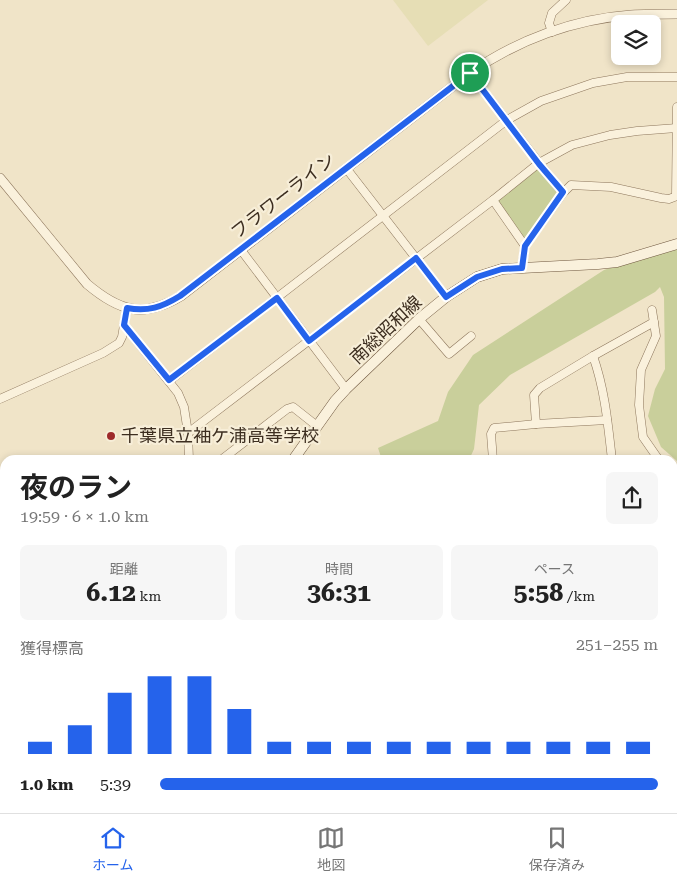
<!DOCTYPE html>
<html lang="ja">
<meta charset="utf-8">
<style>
body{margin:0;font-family:"Roboto Serif","Noto Sans JP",serif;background:#f6f6f6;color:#222;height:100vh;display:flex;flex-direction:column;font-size:19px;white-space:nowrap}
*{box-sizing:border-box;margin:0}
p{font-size:16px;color:#767676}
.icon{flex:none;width:28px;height:28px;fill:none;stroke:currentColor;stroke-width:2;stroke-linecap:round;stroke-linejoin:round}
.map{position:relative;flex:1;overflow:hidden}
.sheet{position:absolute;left:0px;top:455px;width:678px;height:359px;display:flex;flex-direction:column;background:#fff;border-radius:15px 15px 0 0;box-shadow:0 2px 8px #0003}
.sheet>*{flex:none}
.controls{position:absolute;left:611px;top:15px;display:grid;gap:10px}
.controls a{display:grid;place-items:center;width:50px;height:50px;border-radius:8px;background:#fff;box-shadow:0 2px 8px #0003;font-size:25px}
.pin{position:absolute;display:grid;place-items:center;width:42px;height:42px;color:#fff;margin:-21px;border:2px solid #fff;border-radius:50%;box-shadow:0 1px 5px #0007}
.round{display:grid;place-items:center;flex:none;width:52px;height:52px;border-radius:8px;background:#f6f6f6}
.head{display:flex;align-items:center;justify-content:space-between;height:85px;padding:0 20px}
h1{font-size:28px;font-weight:700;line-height:38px}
.stats{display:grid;grid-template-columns:repeat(3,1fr);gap:8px;height:85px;padding:5px 20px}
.stats div{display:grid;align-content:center;border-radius:8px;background:#f6f6f6;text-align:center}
.stats b{font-size:25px;font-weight:700}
.stats small{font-size:14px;font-weight:400}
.stats p{font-size:14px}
.chart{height:140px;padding:10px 20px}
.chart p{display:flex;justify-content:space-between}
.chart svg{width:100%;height:90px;margin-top:5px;stroke:#2563eb;stroke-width:6}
ul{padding:0 20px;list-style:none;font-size:16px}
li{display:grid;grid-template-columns:80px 60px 1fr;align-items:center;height:38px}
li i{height:12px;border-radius:6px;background:#2563eb}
.tabs{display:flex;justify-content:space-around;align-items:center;height:70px;border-top:1px solid #e0e0e0;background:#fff;font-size:14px;color:#767676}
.tabs a{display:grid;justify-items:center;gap:2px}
.tabs .selected{color:#2563eb}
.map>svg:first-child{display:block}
</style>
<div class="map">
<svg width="677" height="813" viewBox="0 0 677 813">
<rect width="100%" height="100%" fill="#f0e4c8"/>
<path fill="#e6deb5" d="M393 0H488L428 46Z"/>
<g fill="#c9cf9b">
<path d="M539 168 559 193 525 240 498 201Z"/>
<path d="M677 245V461L661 447 648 416 655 389 665 369 664 297 660 287 655 292 510 375 479 405 474 449 469 460H382L378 448 438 421 448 392 473 355 604 270Z"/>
<path d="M92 809H162L163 813H92Z"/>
</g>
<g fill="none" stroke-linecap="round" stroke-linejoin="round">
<defs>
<g id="minor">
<path d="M552 32 549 23 552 13 566 0"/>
<path d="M470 73 539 163 563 193"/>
<path d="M346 168 446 297"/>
<path d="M676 196 677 107"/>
<path d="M493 200 525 246"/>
<path d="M241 250 346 389"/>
<path d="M522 268 525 246 563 193 571 185 611 187 661 198 669 199 677 196"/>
<path d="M652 310 656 336 641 370 639 405 643 437 659 460"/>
<path d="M419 319 449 354 471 336"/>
<path d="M124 325 178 393 184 407 188 433 189 460"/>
<path d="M593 356C605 390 608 425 612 460"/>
<path d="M169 381 507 120 541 101 593 83 627 77H677"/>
<path d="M0 399 103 353 119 343 122 337 127 308"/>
<path d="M536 424 534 395 540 388 593 356 654 322"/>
<path d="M188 433 493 200 539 163 572 145 610 135 637 131 677 128"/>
<path d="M221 460 287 409 293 407 317 426"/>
<path d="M493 460 491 434 494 428 536 424 607 420"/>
<path d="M672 480 677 487"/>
<path d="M672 507H677"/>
<path d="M672 556 677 555"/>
<path d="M672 609H677"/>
<path d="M672 639 677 638"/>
<path d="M672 681 677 680"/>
<path d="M672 727 677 726"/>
<path d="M0 761 5 766"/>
<path d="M672 772H677"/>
<path d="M26 809 28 813"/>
<path d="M189 809 190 813"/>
<path d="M332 809 333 813"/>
<path d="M355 809 356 813"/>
<path d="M539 809V813"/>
<path d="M124 813 126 809"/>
<path d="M442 813 453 809"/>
</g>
<path id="tertiary" d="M0 178 87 284C119 311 143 319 181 296L470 73C517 40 574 19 631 15 646 14 662 14 677 14"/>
<g id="secondary">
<path d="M293 460 335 401 346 389 419 319 446 297 477 277 502 269 598 264 617 262 677 244"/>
<path d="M0 586 5 584"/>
</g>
</defs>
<use href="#minor" stroke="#8d765c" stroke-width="9"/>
<use href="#tertiary" stroke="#8d765c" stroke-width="10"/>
<use href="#secondary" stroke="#6f573f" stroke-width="11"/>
<use href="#minor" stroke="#faf1dc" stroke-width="8"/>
<use href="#tertiary" stroke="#faf1dc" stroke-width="9"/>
<use href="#secondary" stroke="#faf1dc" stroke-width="10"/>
</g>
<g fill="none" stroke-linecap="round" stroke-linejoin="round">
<defs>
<path id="route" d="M470 73 539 164 563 192 525 246 522 268 502 269 477 277 446 297 416 258 309 341 277 298 169 380 124 325 127 308C148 312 162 307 180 296Z"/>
</defs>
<use href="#route" stroke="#fff" stroke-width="10"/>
<use href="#route" stroke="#2563eb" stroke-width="6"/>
</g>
<circle fill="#9e2a2b" stroke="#f7eed8" stroke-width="2" cx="111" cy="436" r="5"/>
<g text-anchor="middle" stroke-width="4.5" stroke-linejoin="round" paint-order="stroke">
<g font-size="18" fill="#3d2e20" stroke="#f7eed8">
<text transform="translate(283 196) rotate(-38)" y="6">フラワーライン</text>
<text transform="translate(386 330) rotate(-43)" y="6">南総昭和線</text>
</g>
<g font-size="18" fill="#3d2e20" stroke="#f7eed8" text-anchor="start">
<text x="121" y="442">千葉県立袖ケ浦高等学校</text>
</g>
</g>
</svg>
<div class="controls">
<a><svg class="icon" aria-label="layers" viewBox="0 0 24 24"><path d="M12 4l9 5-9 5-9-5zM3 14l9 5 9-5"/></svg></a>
</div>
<div class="pin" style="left:470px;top:73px;background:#1e9e55"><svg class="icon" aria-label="arrive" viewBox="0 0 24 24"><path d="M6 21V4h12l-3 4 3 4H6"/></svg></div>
<section class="sheet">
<div class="head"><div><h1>夜のラン</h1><p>19:59 · 6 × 1.0 km</p></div><a class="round"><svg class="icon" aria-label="share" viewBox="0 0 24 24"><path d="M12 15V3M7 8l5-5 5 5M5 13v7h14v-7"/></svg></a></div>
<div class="stats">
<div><p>距離</p><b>6.12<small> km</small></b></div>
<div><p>時間</p><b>36:31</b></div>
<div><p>ペース</p><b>5:58<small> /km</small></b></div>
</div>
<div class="chart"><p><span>獲得標高</span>251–255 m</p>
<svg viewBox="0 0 160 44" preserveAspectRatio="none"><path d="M5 44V38M15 44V30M25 44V14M35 44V6M45 44V6M55 44V22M65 44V38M75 44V38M85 44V38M95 44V38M105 44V38M115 44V38M125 44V38M135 44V38M145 44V38M155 44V38"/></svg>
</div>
<ul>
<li><b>1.0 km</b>5:39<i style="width:100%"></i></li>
</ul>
</section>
</div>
<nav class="tabs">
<a class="selected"><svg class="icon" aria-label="home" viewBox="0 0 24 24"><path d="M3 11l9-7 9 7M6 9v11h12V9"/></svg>ホーム</a>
<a><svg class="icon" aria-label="map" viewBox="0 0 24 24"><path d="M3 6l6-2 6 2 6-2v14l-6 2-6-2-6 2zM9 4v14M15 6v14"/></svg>地図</a>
<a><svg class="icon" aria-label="saved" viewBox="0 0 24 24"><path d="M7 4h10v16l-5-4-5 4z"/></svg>保存済み</a>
</nav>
